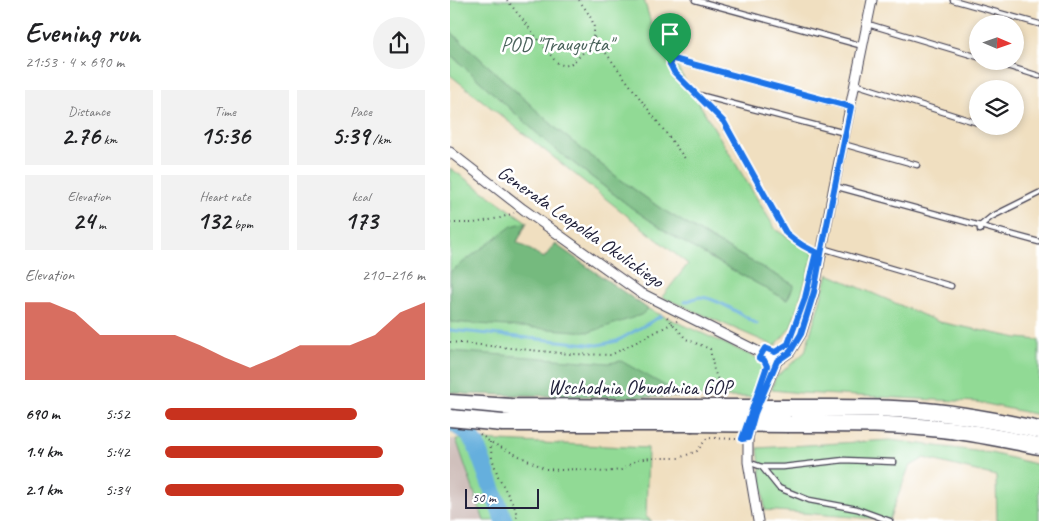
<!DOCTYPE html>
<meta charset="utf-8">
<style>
body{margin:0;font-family:Caveat,sans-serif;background:#f2f2f2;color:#202124;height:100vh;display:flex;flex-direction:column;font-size:19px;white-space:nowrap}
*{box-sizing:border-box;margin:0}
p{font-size:16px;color:#757577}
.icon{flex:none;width:28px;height:28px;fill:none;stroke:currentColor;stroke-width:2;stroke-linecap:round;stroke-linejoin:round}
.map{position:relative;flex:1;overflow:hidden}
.sheet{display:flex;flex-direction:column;background:#fff;width:450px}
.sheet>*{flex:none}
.needle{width:32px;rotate:92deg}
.fabs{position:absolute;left:519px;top:15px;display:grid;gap:10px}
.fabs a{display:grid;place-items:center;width:55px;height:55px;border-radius:50%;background:#fff;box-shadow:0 2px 8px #0003;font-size:25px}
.scale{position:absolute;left:15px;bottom:12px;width:74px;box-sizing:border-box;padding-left:5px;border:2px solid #22223b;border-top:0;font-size:14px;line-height:18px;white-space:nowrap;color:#22223b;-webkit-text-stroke:4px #fff;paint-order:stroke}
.pin{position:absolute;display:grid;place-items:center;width:42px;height:42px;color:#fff;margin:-51px -21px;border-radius:50% 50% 50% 0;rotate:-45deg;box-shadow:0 0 5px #0007}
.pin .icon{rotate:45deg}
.round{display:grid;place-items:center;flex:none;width:52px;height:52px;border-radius:26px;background:#f2f2f2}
.summary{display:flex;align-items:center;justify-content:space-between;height:85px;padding:0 25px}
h1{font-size:28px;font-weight:700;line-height:38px}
.figures{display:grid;grid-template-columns:repeat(3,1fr);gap:8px;height:85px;padding:5px 25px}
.figures div{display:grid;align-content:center;border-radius:0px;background:#f2f2f2;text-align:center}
.figures b{font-size:25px;font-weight:700}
.figures small{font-size:14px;font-weight:400}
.figures p{font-size:14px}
.chart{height:140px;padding:10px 25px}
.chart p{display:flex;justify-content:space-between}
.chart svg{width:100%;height:90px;margin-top:5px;fill:#c8321e;opacity:.7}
ul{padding:0 25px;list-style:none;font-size:16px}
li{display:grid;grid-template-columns:80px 60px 1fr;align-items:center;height:38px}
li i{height:12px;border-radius:6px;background:#c8321e}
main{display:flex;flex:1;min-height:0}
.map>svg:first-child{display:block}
</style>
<main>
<section class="sheet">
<div class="summary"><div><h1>Evening run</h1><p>21:53 · 4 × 690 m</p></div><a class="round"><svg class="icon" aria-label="share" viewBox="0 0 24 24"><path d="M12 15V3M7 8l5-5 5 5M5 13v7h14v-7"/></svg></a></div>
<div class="figures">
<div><p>Distance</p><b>2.76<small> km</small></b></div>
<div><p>Time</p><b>15:36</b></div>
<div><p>Pace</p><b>5:39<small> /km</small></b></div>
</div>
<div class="figures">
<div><p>Elevation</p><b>24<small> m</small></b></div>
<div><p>Heart rate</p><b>132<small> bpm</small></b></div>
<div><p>kcal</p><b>173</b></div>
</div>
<div class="chart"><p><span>Elevation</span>210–216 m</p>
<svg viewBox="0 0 160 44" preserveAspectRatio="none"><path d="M0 44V6L10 6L20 11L30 22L40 22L50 22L60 22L70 27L80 33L90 38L100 33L110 27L120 27L130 27L140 22L150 11L160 6V44z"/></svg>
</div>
<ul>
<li><b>690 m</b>5:52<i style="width:74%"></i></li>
<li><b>1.4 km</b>5:42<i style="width:84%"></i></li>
<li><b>2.1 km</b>5:34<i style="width:92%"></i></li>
</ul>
</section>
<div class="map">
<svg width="589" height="521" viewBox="0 0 589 521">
<rect width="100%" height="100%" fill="#fff"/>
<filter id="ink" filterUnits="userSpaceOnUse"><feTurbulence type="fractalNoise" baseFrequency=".02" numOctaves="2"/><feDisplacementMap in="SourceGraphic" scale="10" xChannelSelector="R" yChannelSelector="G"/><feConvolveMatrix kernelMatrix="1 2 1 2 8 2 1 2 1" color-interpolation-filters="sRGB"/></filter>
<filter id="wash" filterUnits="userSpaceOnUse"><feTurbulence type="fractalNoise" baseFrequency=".0096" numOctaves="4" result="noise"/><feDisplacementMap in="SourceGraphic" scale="20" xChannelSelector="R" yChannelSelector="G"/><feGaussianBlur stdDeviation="1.12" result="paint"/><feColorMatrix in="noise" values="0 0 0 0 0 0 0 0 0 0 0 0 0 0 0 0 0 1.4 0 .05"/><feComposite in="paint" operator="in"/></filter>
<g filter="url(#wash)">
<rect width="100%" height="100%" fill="#f0dfc0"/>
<path fill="#d0c0bc" d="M0 439H6L34 521H0Z"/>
<g fill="#91da95" stroke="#5a7e68">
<path d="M0 0H194L202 26 326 230 364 253 341 327 325 346 212 297 238 264 0 75V54L100 145 182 208 218 233 259 257 337 300 344 285 265 241 210 208 167 177 109 131 0 31Z"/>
<path d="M0 168 77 222 67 242 94 258 105 244 198 309 307 358 312 363 313 368 304 397H159L16 394 0 392Z"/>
<path d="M378 274 489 322 568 338 589 340V415L527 402 351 393 322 390 325 378 355 352Z"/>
<path d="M6 439 198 448 196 517 202 521H34Z"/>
<path d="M440 440 541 453 589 465V521H547L546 476 474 458 459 467 439 520 315 510 308 448Z"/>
</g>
<g fill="#74ba7e" stroke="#4b6e5c">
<path d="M0 31 109 131 167 177 210 208 265 241 344 285 337 300 259 257 218 233 182 208 100 145 0 54Z"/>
<path d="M77 222 67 242 94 258 105 244 198 309 191 315 140 332 0 322V272L62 226Z"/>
<path d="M0 351 159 363 171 361 235 397H159L16 394 0 392Z"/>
</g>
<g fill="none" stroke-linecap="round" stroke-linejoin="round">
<g stroke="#65afdd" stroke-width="3">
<path d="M235 302C240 300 245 298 250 297 265 297 294 316 307 324"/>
<path d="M0 330 148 345 167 341 211 316"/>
</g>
<path stroke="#65afdd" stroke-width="18" d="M0 421 18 433 26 445 54 521"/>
</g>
</g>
<g filter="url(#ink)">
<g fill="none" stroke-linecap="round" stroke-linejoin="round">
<defs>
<g id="lane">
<path d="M245 0 413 46"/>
<path d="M503 0 589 24"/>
<path d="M418 24 528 57"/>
<path d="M541 61 589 76"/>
<path d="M405 84 528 123"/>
<path d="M249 95 395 133"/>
<path d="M538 126 543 128"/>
<path d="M393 144 467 165"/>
<path d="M384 186 589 242"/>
<path d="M530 230V226L541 217 589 193"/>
<path d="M372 248 501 286"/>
<path d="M371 254C359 251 346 241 336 233L274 122 224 72 220 64V58L399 107"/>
<path d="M298 462 312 467H333L394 460 444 462"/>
<path d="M312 467 329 488 359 500 407 509 440 521"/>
</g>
<g id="street">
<path d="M0 152 73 209 189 292 327 361"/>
<path d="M327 361 340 352 351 334 364 292 384 186 422 0"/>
<path d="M307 409 327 361"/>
<path d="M302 422 298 438V462L308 521"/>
</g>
<g id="highway">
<path d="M0 403 61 407 245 408"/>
<path d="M341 408C382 408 423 407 464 410 506 413 548 421 589 430"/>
<path d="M53 423H241"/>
<path d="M339 424C389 424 441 423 491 429 524 432 557 440 589 446"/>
</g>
</defs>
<use href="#lane" stroke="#413e4f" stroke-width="7"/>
<use href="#street" stroke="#413e4f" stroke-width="11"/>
<use href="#highway" stroke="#413e4f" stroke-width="19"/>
<g stroke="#413e4f" stroke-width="2" stroke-dasharray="1 4" stroke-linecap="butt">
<path d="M57 0 106 62C110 64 113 66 118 65 128 61 146 40 144 28 143 18 135 9 129 0"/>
<path d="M144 37 237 161"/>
<path d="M0 223H24L50 218 64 213"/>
<path d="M217 317 236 339 260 349 264 370 273 393 272 396"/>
<path d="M0 342 120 354 161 355 227 321"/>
<path d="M30 434 40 442 96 469 112 470 124 469 154 472 171 470 187 460 201 458H229L247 451 257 438 288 439"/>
<path d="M40 442 42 458 48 476 65 508 68 521"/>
</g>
<use href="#lane" stroke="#fff" stroke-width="4.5"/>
<use href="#street" stroke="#fff" stroke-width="9"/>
<use href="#highway" stroke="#fff" stroke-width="16"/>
<defs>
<g id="highway-bridge">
<path d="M245 408H341"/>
<path d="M0 418 53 423"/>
<path d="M241 423 339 424"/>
</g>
</defs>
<use href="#highway-bridge" stroke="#413e4f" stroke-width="19" stroke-linecap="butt"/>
<use href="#highway-bridge" stroke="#fff" stroke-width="16"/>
</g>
</g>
<g fill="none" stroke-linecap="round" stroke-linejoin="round" filter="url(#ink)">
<defs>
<path id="route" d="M220 64 224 72 274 122 336 233C346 242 359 250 371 254L364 292 351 334 340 352 327 361 305 413 298 438 292 439 317 366 314 360 309 358 315 348 325 352 338 344 355 298 366 252 371 254 401 107 220 58V64"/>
</defs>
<use href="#route" stroke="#fff" stroke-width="10"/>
<use href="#route" stroke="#1a73e8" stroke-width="6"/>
</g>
<g text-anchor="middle" stroke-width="5" stroke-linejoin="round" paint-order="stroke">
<g font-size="20" fill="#49625a" stroke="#fff">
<text x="107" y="51">POD "Traugutta"</text>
</g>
<g font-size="20" fill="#22223b" stroke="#fff">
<text transform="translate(131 226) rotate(35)" y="7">Generała Leopolda Okulickiego</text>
<text x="190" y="394">Wschodnia Obwodnica GOP</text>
</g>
</g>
</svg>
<div class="fabs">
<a><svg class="needle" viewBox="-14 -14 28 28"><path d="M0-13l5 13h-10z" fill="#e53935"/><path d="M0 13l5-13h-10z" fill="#757577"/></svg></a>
<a><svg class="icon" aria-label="layers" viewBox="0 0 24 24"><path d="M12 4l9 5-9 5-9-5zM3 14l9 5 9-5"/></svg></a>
</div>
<div class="scale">50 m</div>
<div class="pin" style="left:220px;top:64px;background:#1e9e55"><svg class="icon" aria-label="arrive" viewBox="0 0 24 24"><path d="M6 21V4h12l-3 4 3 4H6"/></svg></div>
</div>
</main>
